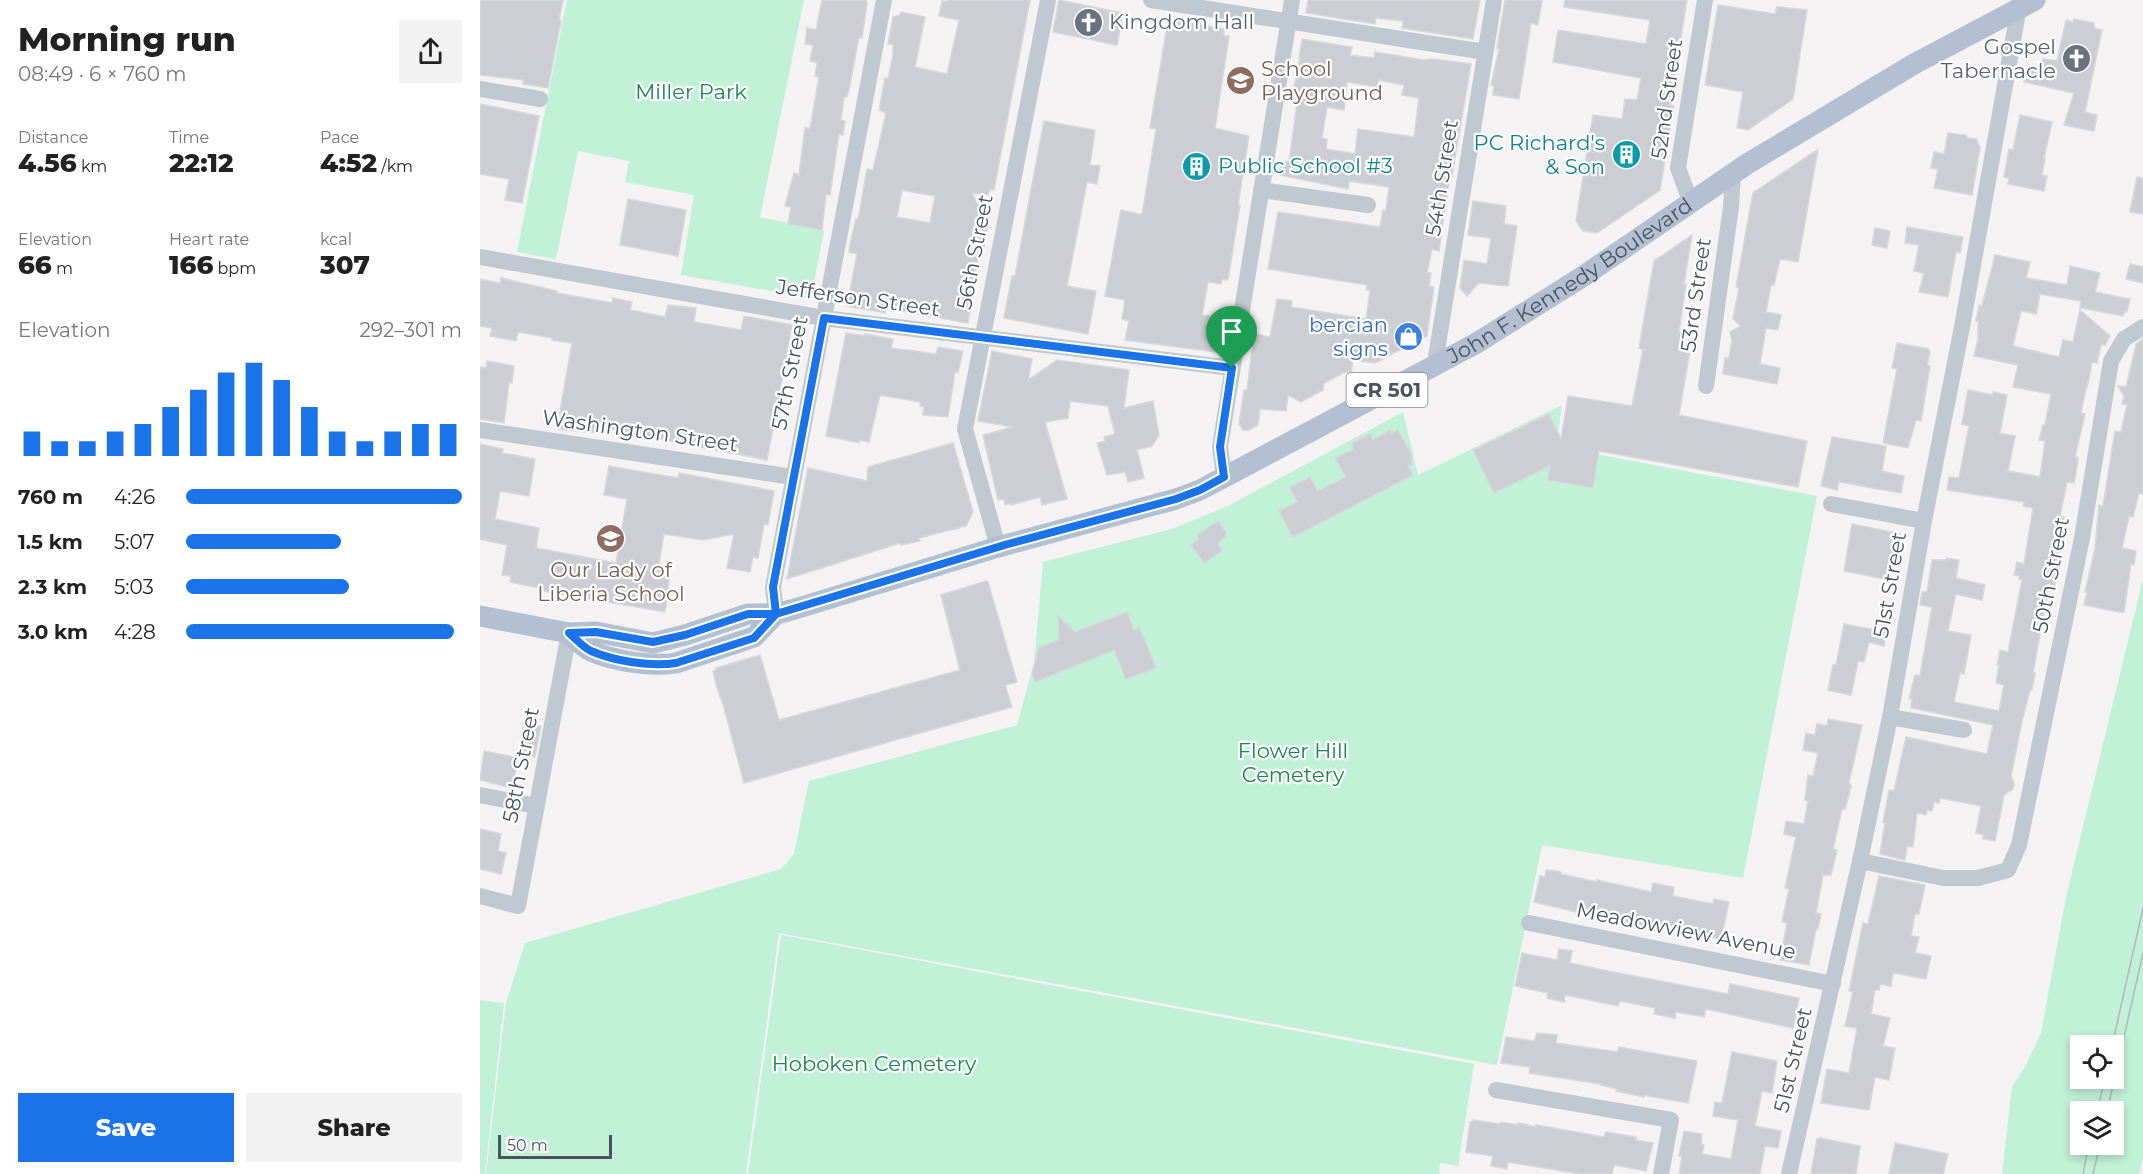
<!DOCTYPE html>
<meta charset="utf-8">
<style>
body{margin:0;font-family:Montserrat,sans-serif;background:#f2f2f2;color:#222;height:100vh;display:flex;flex-direction:column;font-size:22px;white-space:nowrap}
*{box-sizing:border-box;margin:0}
p{font-size:20px;color:#767676}
.icon{flex:none;width:33px;height:33px;fill:none;stroke:currentColor;stroke-width:2;stroke-linecap:round;stroke-linejoin:round}
.map{position:relative;flex:1;overflow:hidden}
.sheet{display:flex;flex-direction:column;background:#fff;width:480px}
.sheet>*{flex:none}
.tools{position:absolute;left:1590px;top:1035px;display:grid;gap:12px}
.tools a{display:grid;place-items:center;width:54px;height:54px;border-radius:0px;background:#fff;box-shadow:0 3px 9px #0003;font-size:30px}
.scale{position:absolute;left:18px;bottom:15px;width:114px;box-sizing:border-box;padding-left:6px;border:3px solid #495460;border-top:0;font-size:16px;line-height:21px;white-space:nowrap;color:#495460;-webkit-text-stroke:4px #fff;paint-order:stroke}
.pin{position:absolute;display:grid;place-items:center;width:51px;height:51px;color:#fff;margin:-62px -26px;border-radius:50% 50% 50% 0;rotate:-45deg;box-shadow:0 0 6px #0007}
.pin .icon{rotate:45deg}
.round{display:grid;place-items:center;flex:none;width:63px;height:63px;border-radius:0px;background:#f2f2f2}
.summary{display:flex;align-items:center;justify-content:space-between;height:102px;padding:0 18px}
h1{font-size:33px;font-weight:800;line-height:45px}
.stats{display:grid;grid-template-columns:repeat(3,1fr);gap:9px;height:102px;padding:6px 18px}
.stats div{display:grid;align-content:center}
.stats b{font-size:26px;font-weight:800}
.stats small{font-size:16px;font-weight:400}
.stats p{font-size:16px}
.chart{height:168px;padding:12px 18px}
.chart p{display:flex;justify-content:space-between}
.chart svg{width:100%;height:108px;margin-top:6px;stroke:#1a73e8;stroke-width:6}
.cta{display:flex;gap:12px;margin-top:auto;padding:12px 18px}
.cta a{flex:1;height:69px;border-radius:0px;background:#1a73e8;color:#fff;font-size:24px;font-weight:800;line-height:69px;text-align:center}
.cta a+a{background:#f2f2f2;color:#222}
ul{padding:0 18px;list-style:none;font-size:20px}
li{display:grid;grid-template-columns:96px 72px 1fr;align-items:center;height:45px}
li i{height:15px;border-radius:8px;background:#1a73e8}
main{display:flex;flex:1;min-height:0}
.map>svg:first-child{display:block}
</style>
<main>
<section class="sheet">
<div class="summary"><div><h1>Morning run</h1><p>08:49 · 6 × 760 m</p></div><a class="round"><svg class="icon" aria-label="share" viewBox="0 0 24 24"><path d="M12 15V3M7 8l5-5 5 5M5 13v7h14v-7"/></svg></a></div>
<div class="stats">
<div><p>Distance</p><b>4.56<small> km</small></b></div>
<div><p>Time</p><b>22:12</b></div>
<div><p>Pace</p><b>4:52<small> /km</small></b></div>
</div>
<div class="stats">
<div><p>Elevation</p><b>66<small> m</small></b></div>
<div><p>Heart rate</p><b>166<small> bpm</small></b></div>
<div><p>kcal</p><b>307</b></div>
</div>
<div class="chart"><p><span>Elevation</span>292–301 m</p>
<svg viewBox="0 0 160 44" preserveAspectRatio="none"><path d="M5 44V34M15 44V38M25 44V38M35 44V34M45 44V31M55 44V24M65 44V17M75 44V10M85 44V6M95 44V13M105 44V24M115 44V34M125 44V38M135 44V34M145 44V31M155 44V31"/></svg>
</div>
<ul>
<li><b>760 m</b>4:26<i style="width:100%"></i></li>
<li><b>1.5 km</b>5:07<i style="width:56%"></i></li>
<li><b>2.3 km</b>5:03<i style="width:59%"></i></li>
<li><b>3.0 km</b>4:28<i style="width:97%"></i></li>
</ul>
<div class="cta"><a>Save</a><a>Share</a></div>
</section>
<div class="map">
<svg width="1663" height="1174" viewBox="0 0 1663 1174">
<rect width="100%" height="100%" fill="#f4f2f2"/>
<g fill="#c1f1d6" fill-rule="evenodd">
<path d="M87 0H324L280 217 344 231 331 298 201 275 214 195 145 182 149 161 98 151 76 259 37 252Z"/>
<path d="M1082 405 1076 449 1126 456 1337 496 1263 878 1062 845 1017 1065 299 933 266 1174H6L26 1003 45 943 301 869 314 854 329 781 537 725 554 663 563 562 692 529 748 506 923 412 938 475Z"/>
<path d="M1663 579V1159L1659 1174H1522L1532 1087 1545 1067 1561 1033 1586 897ZM1600 1046H1634V1078H1600ZM1600 1112H1634V1144H1600Z"/>
<path d="M301 935 994 1064 978 1166 960 1163 959 1174H268Z"/>
<path d="M0 1000 24 1003 5 1174H0Z"/>
</g>
<g fill="#ccced4" stroke="#d6d8dd" stroke-width="1.5" fill-rule="evenodd">
<path d="M0 0H83L79 20 81 21 68 88 43 84 44 80 0 75Z"/>
<path d="M342 0H386L387 3 382 38 379 37 369 90 367 97H364L361 120 365 121 363 135 359 134 350 195 346 194 342 230 308 224 311 207 305 206 314 173 319 175 325 127 330 129 339 77 335 76 337 63 330 61 333 45 325 44 327 28 336 30Z"/>
<path d="M467 0H550L514 190 510 189 508 195 492 193 508 223 502 257 498 256 488 323 406 308 405 313 367 306 377 254 369 252 370 244 376 219 378 220 387 169 393 170 406 113 399 110 405 78 408 79 413 55V44H408L413 17 420 15 421 12 445 17 435 67 467 74 479 20 459 16 462 1 467 2ZM422 190 455 196 450 223 417 217Z"/>
<path d="M579 0 643 13 637 45 573 32Z"/>
<path d="M828 0H1000L993 39 922 28 923 21 896 18 895 24 826 13Z"/>
<path d="M1025 0H1062L1058 25 1051 23 1039 99 1013 95 1014 86 1011 85 1019 49 1017 48Z"/>
<path d="M1085 0H1207L1190 105 1194 106 1180 190 1117 233 1103 231 1096 221 1113 115 1142 119 1145 99 1157 100 1161 78 1073 62 1078 30 1166 44 1170 20 1084 7Z"/>
<path d="M1238 5 1295 14 1297 7 1327 10 1313 99 1268 130 1257 128 1263 92 1225 85Z"/>
<path d="M694 19 744 29V36H749L735 128 769 136 758 205H760L748 280 742 279 741 284 728 282 722 315 740 317 736 352 645 340 649 321 642 319 645 300 625 296 641 210 662 215 676 129 670 128 687 27 691 28Z"/>
<path d="M1594 19 1614 23V28L1622 30 1605 112 1617 115 1614 131 1584 125 1594 93 1544 82 1546 69 1561 65 1563 59 1577 61 1586 20 1593 22Z"/>
<path d="M822 39 872 47 870 55 894 58 895 52 944 60 953 59 991 64 972 176H970L967 195 959 251 952 249 947 273H951L949 286 954 287 947 336 895 363 873 360 871 373 865 372 844 383 843 390 821 402 808 395 806 411 780 409 778 425 769 430H763L759 424 764 390H767L774 334 790 337 797 299 812 301 811 307 886 319 890 290H886L887 285 788 269 798 212 900 227 903 210 906 211 909 187 869 181 868 189 799 175 801 161 809 162 817 103 811 102 820 58H819ZM899 80 924 85 922 95 939 98 934 137 878 129 875 154 846 149 847 139 842 138 847 107 864 110 867 82 897 87Z"/>
<path d="M0 104 59 116 42 203 25 200 29 179 0 174Z"/>
<path d="M1540 115 1572 122 1564 158H1565L1562 175 1567 176 1564 191 1528 184 1529 178 1524 177 1529 149 1533 150Z"/>
<path d="M564 121 615 130 610 165 620 166 617 184 607 182 587 286 616 291 608 334 524 318 532 276H535L541 243Z"/>
<path d="M1468 133 1485 135 1488 138 1496 139 1500 147 1492 195 1454 188 1458 169 1451 168 1454 152 1464 154Z"/>
<path d="M1338 149 1318 262 1300 259 1294 285H1291L1286 312 1301 315 1298 330 1286 328 1280 364 1300 368 1297 384 1243 374 1245 358H1249L1252 341 1250 332 1261 326 1253 319 1259 288 1256 287 1273 193Z"/>
<path d="M1657 177 1663 178V214L1650 212Z"/>
<path d="M148 199 206 210 198 256 140 245Z"/>
<path d="M993 201 1026 206 1024 224 1037 226 1028 286 999 283 987 296 980 288 984 260 1007 264 1011 238 988 235Z"/>
<path d="M1427 227 1483 237 1480 253 1476 252 1468 297 1439 292 1444 273 1434 271 1439 245 1425 243Z"/>
<path d="M1395 228 1410 231 1407 248 1392 245Z"/>
<path d="M1212 235 1204 284H1206L1199 332 1201 333 1200 342 1211 344 1199 415 1327 441 1318 487 1119 451 1113 488 1068 480 1070 466 1014 493 993 450 1069 414 1081 439 1088 396 1152 406 1163 349 1159 348 1174 261Z"/>
<path d="M1515 255 1550 262 1546 278 1587 285 1590 266 1620 273 1615 292 1650 299 1647 312 1645 311 1643 316 1600 308 1601 301 1560 294 1556 314 1541 311 1533 346 1579 357 1583 340 1593 342 1600 310 1630 336 1625 345H1621L1617 363 1612 362 1607 388H1606L1601 413 1605 414 1595 457H1598L1597 467 1594 483 1587 482 1580 516 1584 517 1577 560 1578 570 1575 585 1569 584 1553 673H1555L1552 690H1550L1542 721 1531 776 1534 783 1533 789 1524 795 1515 841 1503 839 1504 835 1496 833 1501 806 1460 798 1459 803 1454 802 1452 811 1447 810 1446 815 1437 813 1433 847 1427 846 1425 860 1400 854 1405 822H1403L1409 790 1414 791 1426 737 1507 754 1513 725 1431 708 1432 699H1429L1435 675 1440 676 1452 607 1440 605 1442 592H1447L1452 560H1466L1467 558 1479 560 1476 578 1505 585 1502 600 1476 594 1468 631 1491 635 1484 674 1480 673 1474 702 1519 711 1524 685 1516 683 1519 665H1517L1520 650 1528 652 1542 580 1539 579 1540 576 1534 575 1537 562 1544 564 1553 508 1543 506 1544 502 1467 490 1469 477 1479 478 1489 426 1482 424 1488 390 1513 395V392L1527 395 1520 433 1535 436 1528 471 1560 477 1565 441 1559 440 1563 425H1565L1571 394 1533 387 1538 365 1494 356 1498 339V321H1496L1499 305 1502 306Z"/>
<path d="M1650 264 1663 267V283L1646 279Z"/>
<path d="M21 278 77 291V293L132 303 133 298 152 302 150 310 185 317 188 305 216 308 214 322 261 330 264 316 312 325 287 460 129 429 128 434 77 429 92 343 72 340V338L38 332 36 341 10 336 12 328 0 326V279L20 283Z"/>
<path d="M366 333 385 336V334L413 339 411 348 456 354 458 347 483 351 478 373 475 372 468 417 443 415 444 406H440V402L400 395 389 442 380 440 379 443 346 436Z"/>
<path d="M1663 339V494L1659 493 1653 517 1649 516 1642 548 1656 551 1654 565 1651 564 1644 612H1639L1604 605 1607 592H1605L1615 548 1619 505 1623 506 1635 431 1641 432 1647 404H1642L1644 396 1638 386 1646 387 1656 344Z"/>
<path d="M1417 343 1449 349 1450 352 1447 365 1450 366 1441 421 1436 420 1428 448 1403 443 1417 369 1412 368Z"/>
<path d="M512 351 552 359 548 380 577 360 649 370 644 408 673 401 679 435 672 446 657 450 664 478 648 482 645 472 627 475 617 443 625 441 624 437 635 434 628 406 590 401 588 418 565 422 587 499 562 505 560 497 531 505V503L525 505 524 499 518 500 503 435 533 427 498 421Z"/>
<path d="M7 361 34 366 32 383 29 382 24 423 0 419V367L6 368Z"/>
<path d="M910 430 911 433 918 430 931 454 932 464 928 466 933 475 813 537 799 511 817 502 810 487 830 477 838 491 866 477 855 458 874 449 871 444 890 434 893 440Z"/>
<path d="M1352 437 1406 446 1402 471 1424 476 1421 493 1359 482 1357 490 1341 486Z"/>
<path d="M473 443 493 512 486 526 439 538 440 541 421 545 420 543 307 579 328 468 387 481 388 467Z"/>
<path d="M0 444 23 449 22 453 55 459 49 496 20 491 15 519 59 528 56 548 136 563 147 499 124 495 129 466 198 478 199 473 294 491 288 525 284 524 278 558 273 557 270 572 247 568 254 534 223 540 184 534 178 570 190 572 185 612 58 590 59 588 30 582 31 576 22 575 27 545 0 539Z"/>
<path d="M738 521 746 532 745 537 737 544 742 551 724 563 711 545 719 539 717 535Z"/>
<path d="M1372 524 1421 534 1409 580 1364 571Z"/>
<path d="M506 581 508 582 537 682 525 685 532 707 264 783 243 704 237 688 233 671 236 670V668L280 655 299 720 480 670 461 595Z"/>
<path d="M647 612 654 630 659 627 676 667 671 670 646 679 634 650 555 682 552 673 559 647 579 640 578 616 595 632Z"/>
<path d="M1364 624 1406 632 1404 646 1389 642 1384 662 1378 661 1371 695 1348 690 1353 665H1356Z"/>
<path d="M1348 719 1382 725 1369 782 1371 787 1367 802 1365 809H1362L1353 849 1357 850 1351 875H1343L1336 913 1341 914 1338 929H1336L1329 965 1300 960 1307 923 1302 922 1309 889 1305 888 1316 837 1304 834 1306 821 1324 824 1328 801 1325 800 1328 775 1333 776 1338 753 1323 750 1326 733 1335 735 1337 724 1347 726Z"/>
<path d="M44 723 61 726 55 757 38 754Z"/>
<path d="M4 751 38 758 32 788 0 780Z"/>
<path d="M0 829 21 834 18 851 26 853 21 874 0 869Z"/>
<path d="M1066 870 1081 872V874L1117 882V880L1171 892 1173 883 1194 887 1193 896 1233 904 1234 899 1249 902 1241 939 1160 925 1105 912V914L1054 902 1060 876 1065 877Z"/>
<path d="M1399 876 1445 885 1439 914H1435L1431 936 1439 937 1435 953 1451 956 1446 979 1413 973 1411 986 1400 984 1399 990H1395L1391 1014 1410 1018 1403 1046 1415 1048 1409 1080 1395 1077 1389 1110 1341 1103 1347 1069 1369 1073 1377 1028 1365 1026 1373 992 1369 991 1383 923 1388 924Z"/>
<path d="M1079 949 1092 951 1090 963 1123 970 1248 994 1250 984 1319 998 1313 1028 1226 1009 1224 1017 1196 1012 1195 1018 1174 1014 1175 1008 1140 1001 1138 1006 1085 995 1084 1002 1067 998 1068 993 1035 986 1042 953 1077 960Z"/>
<path d="M1057 1033 1077 1035 1076 1043 1138 1052 1139 1047 1217 1061 1208 1103 1168 1096 1165 1095 1164 1097 1136 1091 1137 1089 1121 1085V1084L1049 1073 1050 1067 1021 1063 1026 1037 1054 1041Z"/>
<path d="M1252 1052 1297 1061 1292 1093 1282 1091 1275 1126 1301 1131 1298 1148 1285 1146 1280 1174H1199L1202 1156H1199L1204 1131 1222 1134 1221 1144 1224 1145 1222 1154 1251 1159 1258 1120 1233 1116 1235 1102 1242 1103Z"/>
<path d="M993 1120 1020 1124 1021 1122 1038 1125V1123L1056 1127V1125L1124 1137 1126 1132 1156 1137V1140L1173 1143 1166 1171 1134 1165 1132 1174H1101L1028 1162 1027 1169 1011 1166 1013 1156 986 1152 990 1122H992Z"/>
<path d="M1340 1138 1380 1146 1376 1174H1331L1337 1139Z"/>
<path d="M1415 1143 1468 1154 1463 1174H1409Z"/>
</g>
<g fill="none" stroke-linecap="round" stroke-linejoin="round">
<g stroke="#c0c8d1" stroke-width="16">
<path d="M671 0 1005 52"/>
<path d="M0 89 60 99"/>
<path d="M781 190 888 205"/>
<path d="M1211 203 1198 168 1225 0"/>
<path d="M0 257 344 318 752 368"/>
<path d="M955 363 1014 0"/>
<path d="M1226 386 1251 207 1253 174"/>
<path d="M0 430 313 477"/>
<path d="M744 477 740 447 812 0"/>
<path d="M1351 504 1444 521"/>
<path d="M518 547 485 429 568 0"/>
<path d="M296 614 293 587 404 0"/>
<path d="M1410 717 1484 730"/>
<path d="M0 795 56 806"/>
<path d="M1380 861 1463 878H1498L1528 870 1539 845 1602 538 1631 361 1644 339 1663 327"/>
<path d="M0 896 38 906 89 633"/>
<path d="M1049 923 1353 984"/>
<path d="M1016 1090 1191 1120 1181 1174"/>
<path d="M1309 1174 1380 861 1410 717 1444 521 1482 327 1540 1"/>
</g>
<g stroke="#b2c0d1" stroke-width="21">
<path id="s1" d="M0 616 89 633 116 632 173 643 205 635 268 614H296L315 609 518 547 696 499 720 490 995 344 1102 277 1267 164 1434 64 1555 0"/>
<path d="M89 633C95 639 103 647 111 651 134 661 171 667 196 663L274 637 296 614"/>
</g>
<g stroke="#b4b7bc" stroke-width="1.5">
<path d="M1632 1046 1663 908"/>
<path d="M1617 1112 1625 1078"/>
<path d="M1627 1112 1663 953"/>
<path d="M1603 1174 1609 1144"/>
<path d="M1613 1174 1620 1144"/>
</g>
</g>
<g fill="none" stroke-linecap="round" stroke-linejoin="round">
<defs>
<path id="route" d="M752 368 344 318 293 587 296 614H268L205 635 173 642 116 632 89 633C96 639 103 647 111 651 134 661 171 667 196 663L274 638 296 614 528 544 696 499 720 490 744 477 740 447 752 368"/>
</defs>
<use href="#route" stroke="#fff" stroke-width="12"/>
<use href="#route" stroke="#1a73e8" stroke-width="8"/>
</g>
<defs>
<symbol id="church-disc" viewBox="-11 -11 22 22"><circle r="9.5" fill="#6b7280" stroke="#fff"/><path d="M-1.2-6h2.4v3.5h3.3v2.4h-3.3V6h-2.4V-.1h-3.3v-2.4h3.3Z" fill="#fff"/></symbol>
<symbol id="school-disc" viewBox="-11 -11 22 22"><circle r="9.5" fill="#8d6e63" stroke="#fff"/><path d="M0-5L7-2L0 1L-7-2ZM-4 1L0 2.5L4 1V4Q0 6-4 4Z" fill="#fff"/></symbol>
<symbol id="building-disc" viewBox="-11 -11 22 22"><circle r="9.5" fill="#0f9aa8" stroke="#fff"/><path d="M-4-6H4V6H1V3H-1V6H-4ZM-2.5-4.3h1.7v1.8h-1.7ZM.8-4.3h1.7v1.8H.8ZM-2.5-1h1.7V.8h-1.7ZM.8-1h1.7V.8H.8Z" fill="#fff"/></symbol>
<symbol id="shop-disc" viewBox="-11 -11 22 22"><circle r="9.5" fill="#3f7fe0" stroke="#fff"/><path d="M-5-2.5h2.3a2.7 3.5 0 0 1 5.4 0H5L5.5 6h-11ZM-1.5-2.5h3a1.5 2.3 0 0 0-3 0Z" fill="#fff"/></symbol>
</defs>
<g fill-rule="evenodd">
<use href="#church-disc" x="592" y="6" width="33" height="33"/>
<use href="#church-disc" x="1580" y="42" width="33" height="33"/>
<use href="#school-disc" x="744" y="64" width="33" height="33"/>
<use href="#building-disc" x="1130" y="138" width="33" height="33"/>
<use href="#building-disc" x="700" y="150" width="33" height="33"/>
<use href="#shop-disc" x="912" y="320" width="33" height="33"/>
<use href="#school-disc" x="114" y="522" width="33" height="33"/>
</g>
<g text-anchor="middle" stroke-width="4.5" stroke-linejoin="round" paint-order="stroke">
<rect fill="#fff" stroke="#808790" stroke-width="1.5" x="866.5" y="373" width="81" height="34" rx="4.5"/>
<g font-size="20" font-weight="bold" fill="#495460">
<text x="907" y="397">CR 501</text>
</g>
<g font-size="21" fill="#5b616d" stroke="#fff" text-anchor="start">
<text x="629" y="29">Kingdom Hall</text>
<text x="1576" y="54" text-anchor="end">Gospel<tspan x="1576" dy="24">Tabernacle</tspan></text>
</g>
<g font-size="21" fill="#785e54" stroke="#fff" text-anchor="start">
<text x="781" y="76">School<tspan x="781" dy="24">Playground</tspan></text>
<text x="131" y="577" text-anchor="middle">Our Lady of<tspan x="131" dy="24">Liberia School</tspan></text>
</g>
<g font-size="21" fill="#168653" stroke="#fff">
<text x="211" y="99">Miller Park</text>
<text x="813" y="758">Flower Hill<tspan x="813" dy="24">Cemetery</tspan></text>
<text x="394" y="1071">Hoboken Cemetery</text>
</g>
<g font-size="21" fill="#495460" stroke="#fff">
<text transform="translate(1187 99) rotate(-82)" y="7">52nd Street</text>
<text transform="translate(962 178) rotate(-81)" y="7">54th Street</text>
<text transform="translate(495 252) rotate(-79)" y="7">56th Street</text>
<text dy="7" stroke="none"><textPath href="#s1" startOffset="1170">John F. Kennedy Boulevard</textPath></text>
<text transform="translate(1216 295) rotate(-82)" y="7">53rd Street</text>
<text transform="translate(378 298) rotate(8)" y="7">Jefferson Street</text>
<text transform="translate(310 373) rotate(-79)" y="7">57th Street</text>
<text transform="translate(160 431) rotate(8)" y="7">Washington Street</text>
<text transform="translate(1571 575) rotate(-79)" y="7">50th Street</text>
<text transform="translate(1410 585) rotate(-80)" y="7">51st Street</text>
<text transform="translate(41 765) rotate(-79)" y="7">58th Street</text>
<text transform="translate(1206 931) rotate(11)" y="7">Meadowview Avenue</text>
<text transform="translate(1313 1060) rotate(-77)" y="7">51st Street</text>
</g>
<g font-size="21" fill="#0d838f" stroke="#fff" text-anchor="end">
<text x="1125" y="150">PC Richard's<tspan x="1125" dy="24">&amp; Son</tspan></text>
<text x="738" y="173" text-anchor="start">Public School #3</text>
</g>
<g font-size="21" fill="#366cbe" stroke="#fff" text-anchor="end">
<text x="908" y="332">bercian<tspan x="908" dy="24">signs</tspan></text>
</g>
</g>
</svg>
<div class="tools">
<a><svg class="icon" aria-label="locate" viewBox="0 0 24 24"><circle cx="12" cy="12" r="6"/><path d="M12 2v4M12 18v4M2 12h4M18 12h4"/></svg></a>
<a><svg class="icon" aria-label="layers" viewBox="0 0 24 24"><path d="M12 4l9 5-9 5-9-5zM3 14l9 5 9-5"/></svg></a>
</div>
<div class="scale">50 m</div>
<div class="pin" style="left:752px;top:368px;background:#1e9e55"><svg class="icon" aria-label="arrive" viewBox="0 0 24 24"><path d="M6 21V4h12l-3 4 3 4H6"/></svg></div>
</div>
</main>
